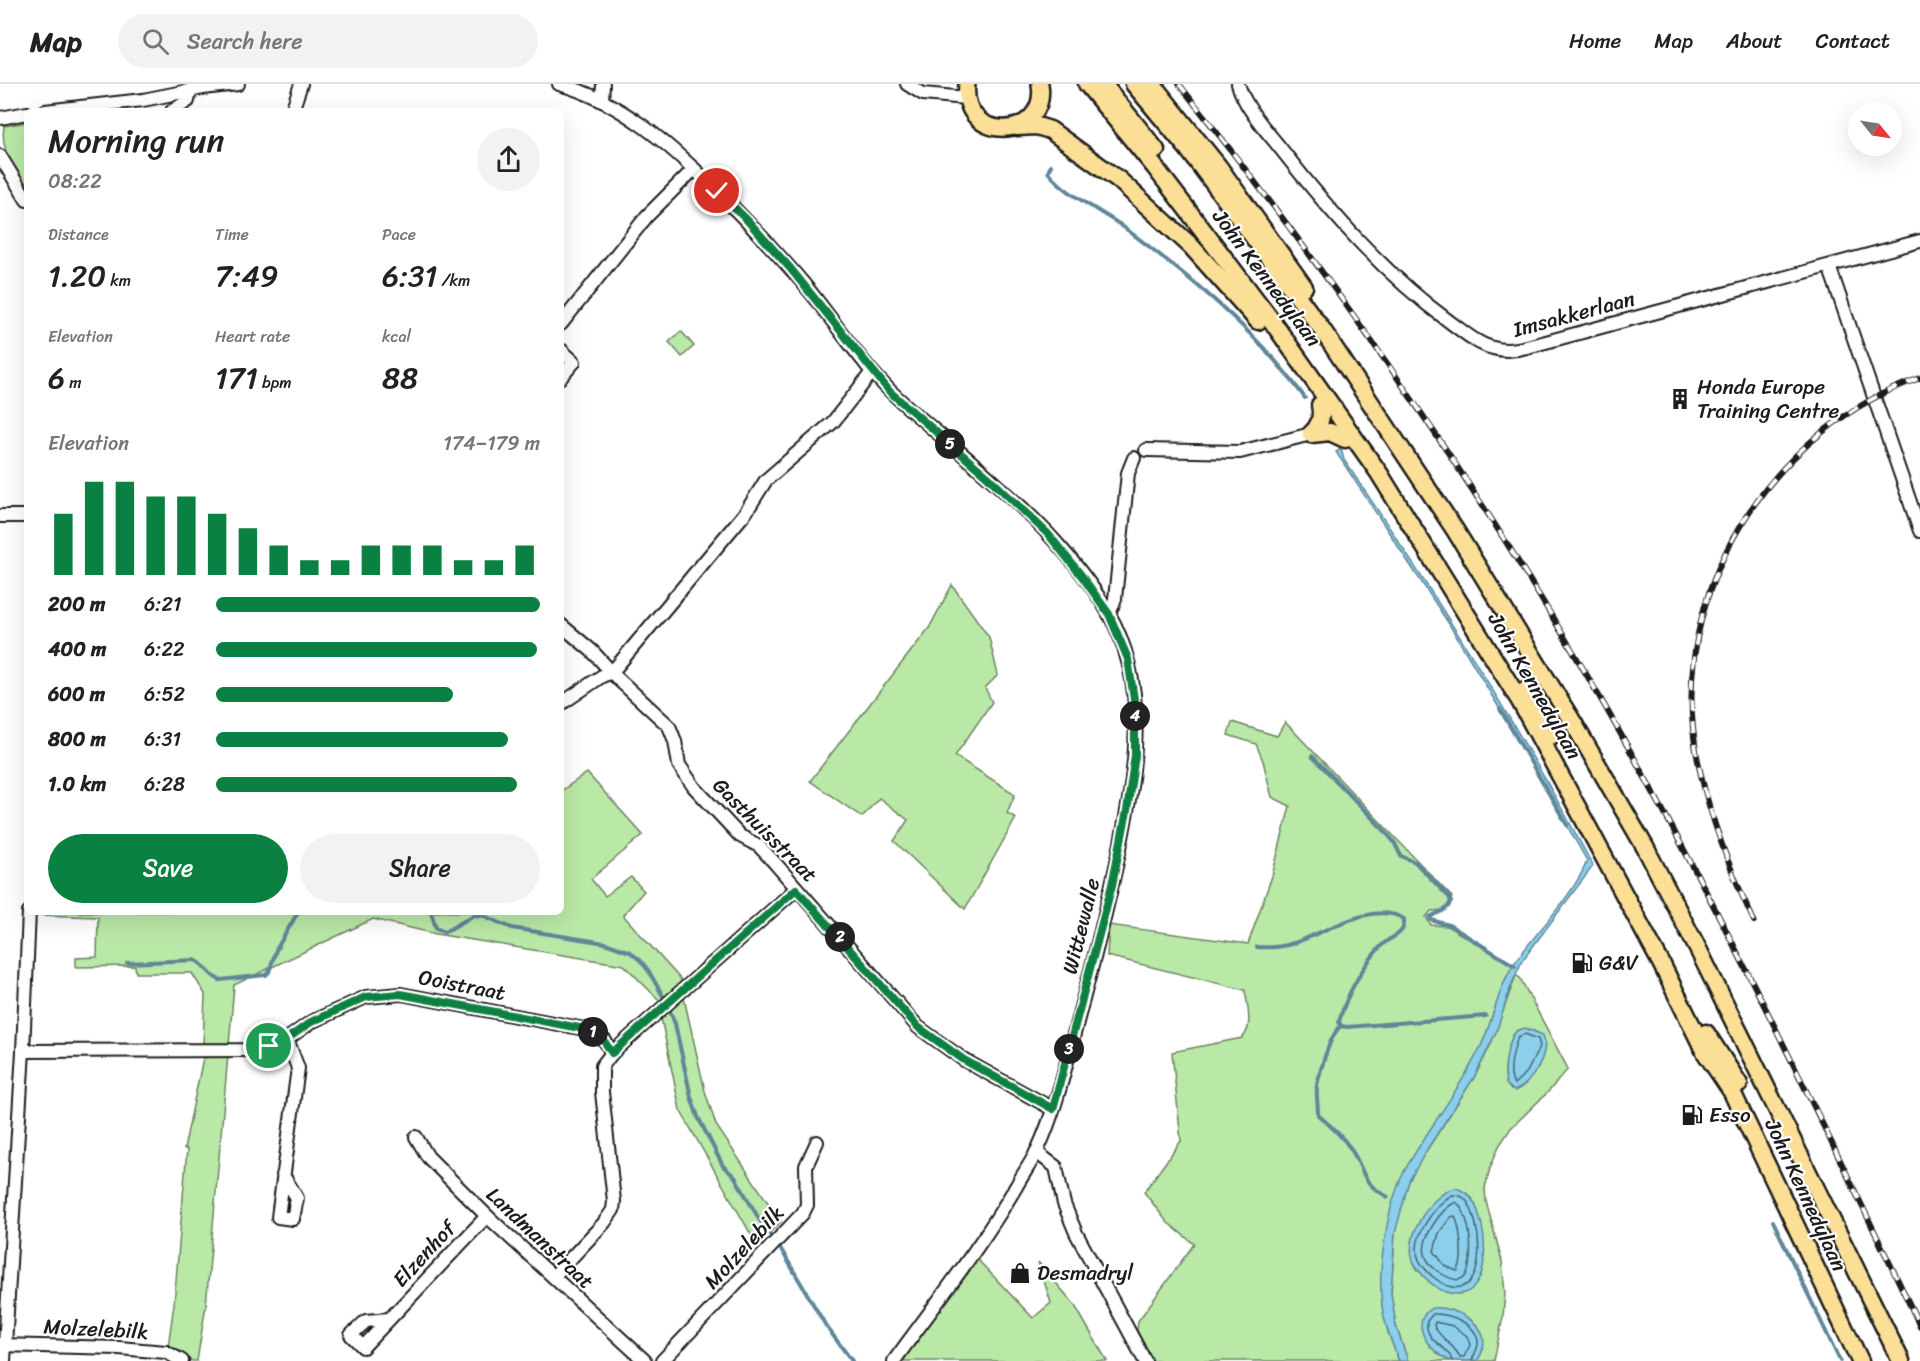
<!DOCTYPE html>
<meta charset="utf-8">
<style>
body{margin:0;font-family:Sriracha,sans-serif;background:#f2f2f2;color:#222;height:100vh;display:flex;flex-direction:column;font-size:22px;white-space:nowrap}
*{box-sizing:border-box;margin:0}
p{font-size:20px;color:#767676}
.icon{flex:none;width:33px;height:33px;fill:none;stroke:currentColor;stroke-width:2;stroke-linecap:round;stroke-linejoin:round}
.map{position:relative;flex:1;overflow:hidden}
.panel{position:absolute;left:24px;top:24px;width:540px;height:807px;display:flex;flex-direction:column;background:#fff;border-radius:9px;box-shadow:0 6px 24px #0002}
.panel>*{flex:none}
.needle{width:39px;rotate:120deg}
.buttons{position:absolute;left:1848px;top:18px;display:grid;gap:12px}
.buttons a{display:grid;place-items:center;width:54px;height:54px;border-radius:50%;background:#fff;box-shadow:0 6px 24px #0002;font-size:30px}
.pin{position:absolute;display:grid;place-items:center;width:51px;height:51px;color:#fff;margin:-26px;border:3px solid #fff;border-radius:50%;box-shadow:0 2px 6px #0007}
.km{position:absolute;width:30px;height:30px;margin:-15px;border-radius:50%;background:#222;color:#fff;font-size:16px;line-height:30px;text-align:center}
.round{display:grid;place-items:center;flex:none;width:63px;height:63px;border-radius:32px;background:#f2f2f2}
.headline{display:flex;align-items:center;justify-content:space-between;height:102px;padding:0 24px}
h1{font-size:33px;font-weight:600;line-height:45px}
.stats{display:grid;grid-template-columns:repeat(3,1fr);gap:9px;height:102px;padding:6px 24px}
.stats div{display:grid;align-content:center}
.stats b{font-size:30px;font-weight:600}
.stats small{font-size:16px;font-weight:400}
.stats p{font-size:16px}
.chart{height:168px;padding:12px 24px}
.chart p{display:flex;justify-content:space-between}
.chart svg{width:100%;height:108px;margin-top:6px;stroke:#0b8043;stroke-width:6}
.primary-button{display:flex;gap:12px;margin-top:auto;padding:12px 24px}
.primary-button a{flex:1;height:69px;border-radius:36px;background:#0b8043;color:#fff;font-size:24px;font-weight:600;line-height:69px;text-align:center}
.primary-button a+a{background:#f2f2f2;color:#222}
ul{padding:0 24px;list-style:none;font-size:20px}
li{display:grid;grid-template-columns:96px 72px 1fr;align-items:center;height:45px}
li i{height:15px;border-radius:8px;background:#0b8043}
header{display:flex;align-items:center;gap:36px;box-sizing:border-box;height:84px;padding:0 30px;background:#fff;border-bottom:2px solid #e0e0e0}
header strong{font-size:28px}
nav{display:flex;gap:33px;margin-inline-start:auto;font-size:21px}
.search{width:420px;height:54px;background:#f2f2f2;display:flex;align-items:center;gap:15px;box-sizing:border-box;padding:0 21px;border-radius:33px;color:#767676;font-size:22px}
.map>svg:first-child{display:block}
</style>
<header>
<strong>Map</strong>
<div class="search"><svg class="icon" aria-label="search" viewBox="0 0 24 24"><circle cx="10" cy="10" r="6"/><path d="M15 15l6 6"/></svg>Search here</div>
<nav><a>Home</a><a>Map</a><a>About</a><a>Contact</a></nav>
</header>
<div class="map">
<svg width="1920" height="1277" viewBox="0 0 1920 1277">
<rect width="100%" height="100%" fill="#fff"/>
<filter id="ink" filterUnits="userSpaceOnUse"><feTurbulence type="fractalNoise" baseFrequency=".0167" numOctaves="2"/><feDisplacementMap in="SourceGraphic" scale="12" xChannelSelector="R" yChannelSelector="G"/><feConvolveMatrix kernelMatrix="1 2 1 2 8 2 1 2 1" color-interpolation-filters="sRGB"/></filter>
<g filter="url(#ink)">
<g fill="#bae8a6" stroke="#6b8261" stroke-width="1.5" fill-rule="evenodd">
<path d="M27 38V106C13 87 0 65 4 42Z"/>
<path d="M681 247 694 262 682 273 669 258Z"/>
<path d="M952 501 989 553 998 591 985 604 992 618 955 672 1015 710 1007 729 1016 734 965 825 894 757 908 736 879 714 862 733 810 697 929 544Z"/>
<path d="M1232 638 1277 652 1285 638 1452 813 1445 826 1431 827 1426 833 1431 841 1447 842 1513 881 1503 901 1484 957 1457 1007 1405 1086 1394 1117 1382 1221 1388 1248 1399 1277H1153L1137 1247 1138 1237 1194 1160 1167 1138 1144 1108 1181 1057 1172 968 1242 954C1254 944 1247 920 1245 906L1107 872 1109 841 1248 860 1272 792 1290 722 1272 713 1263 677 1256 660 1228 651Z"/>
<path d="M587 689 643 751 591 795 605 812 631 793 644 807 623 831 682 897 660 917 624 881 436 850 373 835 234 901 229 961H203L205 910 192 889H136L135 882 76 883V874L97 873 98 833 38 831V828H561V707Z"/>
<path d="M1516 891 1520 894 1568 985 1548 1008 1511 1044 1499 1062 1490 1084 1485 1104 1486 1117 1502 1177 1505 1209 1503 1233 1494 1277H1408L1396 1242 1391 1209 1395 1149 1402 1116 1409 1097 1419 1078 1475 992 1491 960ZM1530 945 1543 952C1544 978 1536 995 1511 1006 1499 993 1508 967 1513 951ZM1446 1108 1472 1114 1481 1139 1483 1159 1418 1186C1400 1159 1424 1124 1446 1108Z"/>
<path d="M684 914 705 1007 716 1041 781 1138 757 1161 680 1026 661 934Z"/>
<path d="M228 971 206 1221 197 1277H192L168 1263 174 1220 187 1065H184L203 974Z"/>
<path d="M978 1176 1033 1234 1051 1219 1038 1178 1074 1220 1107 1277H900Z"/>
</g>
<g fill="#8bcfec" stroke="#5f8799" stroke-width="1.5">
<path d="M1341 365 1344 376C1433 507 1519 642 1593 782L1522 877 1511 902 1497 946 1475 992 1428 1064 1409 1097 1395 1149 1391 1209 1396 1242 1408 1277H1399C1392 1259 1384 1240 1382 1221 1377 1184 1388 1116 1406 1084 1429 1044 1457 1009 1478 968 1493 940 1497 905 1514 880 1535 849 1575 810 1587 777L1519 657 1449 540 1336 368Z"/>
<path d="M1525 944 1543 951C1551 968 1531 1002 1514 1007L1506 1000C1504 984 1506 960 1516 947Z"/>
<path d="M1456 1104C1462 1106 1467 1108 1471 1114 1489 1137 1496 1224 1446 1208 1434 1204 1422 1192 1415 1181 1401 1157 1430 1109 1456 1104Z"/>
<path d="M1432 1224C1452 1222 1489 1238 1483 1264 1482 1268 1480 1274 1477 1276 1473 1277 1467 1277 1463 1277 1459 1277 1454 1277 1449 1276 1430 1269 1407 1238 1432 1224Z"/>
</g>
<g fill="none" stroke-linecap="round" stroke-linejoin="round">
<g stroke="#48646f" stroke-width="1.5">
<path d="M1525 950 1538 955 1540 962 1527 988 1514 1000C1507 989 1513 966 1518 953Z"/>
<path d="M1452 1111C1457 1111 1461 1111 1465 1115 1481 1131 1491 1216 1448 1202 1442 1200 1437 1196 1432 1192 1427 1187 1420 1181 1418 1173 1412 1152 1435 1121 1452 1111Z"/>
<path d="M1456 1118C1471 1129 1475 1178 1465 1193L1458 1196C1446 1194 1428 1184 1425 1170 1421 1153 1441 1125 1456 1118Z"/>
<path d="M1455 1132C1460 1143 1465 1178 1457 1187L1445 1182 1434 1167 1439 1149 1451 1133Z"/>
<path d="M1435 1238 1453 1242 1467 1252 1470 1261 1464 1273H1460C1454 1261 1441 1255 1434 1242Z"/>
<path d="M1452 1277C1450 1262 1424 1259 1427 1237L1433 1230C1449 1229 1478 1240 1478 1259 1478 1266 1473 1271 1472 1277"/>
</g>
<g stroke="#5f8799" stroke-width="4">
<path d="M1051 81 1048 88C1067 111 1097 125 1122 142 1190 193 1255 245 1305 314"/>
<path d="M1500 625 1567 741"/>
<path d="M1312 672 1384 746 1394 758 1401 772 1415 778 1449 813 1451 818C1445 829 1439 827 1430 833L1431 836 1449 841 1515 882"/>
<path d="M431 828 436 844 445 848 474 831 484 832 512 844 605 859 630 868 640 876 648 886 667 919 675 940 691 1013 698 1033 723 1082 735 1093 759 1135 782 1167 826 1242 852 1277"/>
<path d="M1257 863C1270 864 1282 863 1294 859 1324 849 1374 816 1404 835 1405 853 1391 851 1381 862 1363 882 1346 911 1339 938L1341 942 1347 943 1486 932"/>
<path d="M127 879 195 876C206 881 209 892 220 896L266 891 269 888 276 866 298 828"/>
<path d="M1341 942C1330 950 1320 987 1317 1001 1316 1010 1318 1021 1318 1031 1330 1041 1342 1052 1351 1065 1367 1090 1359 1097 1388 1113"/>
<path d="M1773 1137 1840 1277"/>
</g>
<defs>
<g id="minor">
<path d="M559 0C621 17 670 61 715 105 749 139 782 173 812 210 830 233 847 257 865 279 885 305 909 324 933 345 997 400 1065 455 1108 528 1151 602 1135 690 1119 769 1108 820 1095 872 1081 923 1068 971 1058 1022 1037 1067 1031 1079 1023 1090 1017 1101 981 1163 936 1219 894 1277"/>
<path d="M907 0 923 10 966 14"/>
<path d="M1238 0C1245 24 1265 45 1281 65 1331 129 1384 190 1450 238 1464 248 1477 260 1493 264 1510 269 1526 263 1542 259L1920 157"/>
<path d="M602 17 603 0"/>
<path d="M45 27 143 16 203 4 238 0"/>
<path d="M172 27 188 17 190 6"/>
<path d="M292 27 301 0"/>
<path d="M0 34 27 29"/>
<path d="M0 72 27 116"/>
<path d="M1829 182 1920 447"/>
<path d="M561 240 647 132 694 85"/>
<path d="M561 266 574 278 561 293"/>
<path d="M1146 366 1240 368 1311 350"/>
<path d="M0 432H27"/>
<path d="M1109 530 1115 515 1128 389 1134 374"/>
<path d="M561 541 592 567 618 595 669 642 675 657 679 681 694 703 740 752 759 762 774 778 918 943 964 976 1053 1025"/>
<path d="M561 620 602 592 612 588 746 428 766 396 833 338 872 288"/>
<path d="M23 967 253 966 287 955 311 938 366 913 401 910 590 946 605 957 612 969"/>
<path d="M416 1053 428 1073 487 1132 645 1277"/>
<path d="M1036 1068 1056 1083 1064 1120 1076 1149 1145 1277"/>
<path d="M283 1091 297 1114 293 1135 278 1133 298 984 287 955"/>
<path d="M554 1192 604 1139 613 1126 614 1117 602 1008V982L612 969 796 805"/>
<path d="M389 1235 366 1237 351 1251 363 1263 487 1132"/>
<path d="M0 1261 119 1264 166 1268 182 1277"/>
<path d="M4 1277 23 967 29 828"/>
<path d="M662 1277 803 1129 807 1121 806 1082 817 1058"/>
</g>
<path id="major" d="M967 0C960 61 1049 57 1040 0"/>
<g id="highway">
<path d="M1087 0 1154 82 1269 233 1379 389 1520 617 1661 879 1705 968 1732 1008 1860 1277"/>
<path d="M1103 0 1156 66"/>
<path d="M1134 0 1188 65 1321 244 1455 446 1574 640 1645 763 1699 867 1901 1277"/>
<path d="M1152 0 1218 82 1304 203"/>
<path d="M1017 43 1037 42 1050 46 1119 96 1191 162 1258 237"/>
<path d="M1311 350 1330 348 1345 355"/>
<path d="M1311 350C1320 342 1323 333 1320 321"/>
<path d="M1526 606 1551 652"/>
<path d="M1706 949 1739 1000"/>
</g>
</defs>
<use href="#minor" stroke="#1c1c1c" stroke-width="16"/>
<use href="#major" stroke="#1c1c1c" stroke-width="20"/>
<use href="#highway" stroke="#1c1c1c" stroke-width="21"/>
<use href="#minor" stroke="#fff" stroke-width="12"/>
<use href="#major" stroke="#fbdf96" stroke-width="15"/>
<use href="#highway" stroke="#fbdf96" stroke-width="16"/>
<defs>
<g id="rail">
<path d="M1179 0C1345 209 1498 430 1628 663 1734 852 1826 1047 1920 1242"/>
<path d="M1754 837C1727 781 1699 705 1693 644 1678 492 1777 344 1920 294"/>
</g>
</defs>
<use href="#rail" stroke="#1c1c1c" stroke-width="6"/>
<use href="#rail" stroke="#fff" stroke-width="4" stroke-dasharray="11" stroke-linecap="butt"/>
</g>
</g>
<g fill="none" stroke-linecap="round" stroke-linejoin="round" filter="url(#ink)">
<defs>
<path id="route" d="M269 962 287 955 311 938 366 913 400 910 590 946 604 957 612 969 796 805 918 943 964 976 1053 1025 1112 801 1127 727 1135 671V622L1128 575 1109 530 1081 491 1048 450 988 393 890 308 790 184 747 136 717 107"/>
</defs>
<use href="#route" stroke="#fff" stroke-width="12"/>
<use href="#route" stroke="#0b8043" stroke-width="8"/>
</g>
<defs>
<symbol id="building-bare" viewBox="-9 -9 18 18"><path d="M-4-6H4V6H1V3H-1V6H-4ZM-2.5-4.3h1.7v1.8h-1.7ZM.8-4.3h1.7v1.8H.8ZM-2.5-1h1.7V.8h-1.7ZM.8-1h1.7V.8H.8Z" fill="#1c1c1c" stroke="#fff" stroke-width="2.5" paint-order="stroke"/></symbol>
<symbol id="fuel-bare" viewBox="-9 -9 18 18"><path d="M-5.5-6h7V0h2V4h1.3V-2.5L3-4.5l.8-.8L6-3V5H2.5V1h-1V6h-7ZM-4.2-4.7v3.2H.2V-4.7Z" fill="#1c1c1c" stroke="#fff" stroke-width="2.5" paint-order="stroke"/></symbol>
<symbol id="shop-bare" viewBox="-9 -9 18 18"><path d="M-5-2.5h2.3a2.7 3.5 0 0 1 5.4 0H5L5.5 6h-11ZM-1.5-2.5h3a1.5 2.3 0 0 0-3 0Z" fill="#1c1c1c" stroke="#fff" stroke-width="2.5" paint-order="stroke"/></symbol>
</defs>
<g fill-rule="evenodd">
<use href="#building-bare" x="1665" y="300" width="30" height="30"/>
<use href="#fuel-bare" x="1567" y="864" width="30" height="30"/>
<use href="#fuel-bare" x="1677" y="1016" width="30" height="30"/>
<use href="#shop-bare" x="1005" y="1174" width="30" height="30"/>
</g>
<g text-anchor="middle" stroke-width="4.5" stroke-linejoin="round" paint-order="stroke">
<g font-size="21" fill="#1c1c1c" stroke="#fff">
<text transform="translate(1267 194) rotate(53)" y="7">John Kennedylaan</text>
<text transform="translate(1574 230) rotate(-15)" y="7">Imsakkerlaan</text>
<text transform="translate(1535 602) rotate(60)" y="7">John Kennedylaan</text>
<text transform="translate(765 746) rotate(45)" y="7">Gasthuisstraat</text>
<text transform="translate(1081 842) rotate(-76)" y="7">Wittewalle</text>
<text transform="translate(462 901) rotate(11)" y="7">Ooistraat</text>
<text transform="translate(1806 1111) rotate(65)" y="7">John Kennedylaan</text>
<text transform="translate(540 1154) rotate(43)" y="7">Landmanstraat</text>
<text transform="translate(744 1163) rotate(-47)" y="7">Molzelebilk</text>
<text transform="translate(424 1170) rotate(-47)" y="7">Elzenhof</text>
<text transform="translate(96 1245) rotate(3)" y="7">Molzelebilk</text>
</g>
<g font-size="21" fill="#1c1c1c" stroke="#fff" text-anchor="start">
<text x="1697" y="310">Honda Europe<tspan x="1697" dy="24">Training Centre</tspan></text>
<text x="1599" y="886">G&amp;V</text>
<text x="1709" y="1038">Esso</text>
<text x="1037" y="1196">Desmadryl</text>
</g>
</g>
</svg>
<div class="buttons">
<a><svg class="needle" viewBox="-14 -14 28 28"><path d="M0-13l5 13h-10z" fill="#e53935"/><path d="M0 13l5-13h-10z" fill="#767676"/></svg></a>
</div>
<div class="pin" style="left:269px;top:962px;background:#1e9e55"><svg class="icon" aria-label="arrive" viewBox="0 0 24 24"><path d="M6 21V4h12l-3 4 3 4H6"/></svg></div>
<div class="pin" style="left:717px;top:107px;background:#d93025"><svg class="icon" aria-label="check" viewBox="0 0 24 24"><path d="M5 12l5 5 9-10"/></svg></div>
<b class="km" style="left:593px;top:948px">1</b>
<b class="km" style="left:840px;top:853px">2</b>
<b class="km" style="left:1069px;top:965px">3</b>
<b class="km" style="left:1135px;top:632px">4</b>
<b class="km" style="left:950px;top:360px">5</b>
<section class="panel">
<div class="headline"><div><h1>Morning run</h1><p>08:22</p></div><a class="round"><svg class="icon" aria-label="share" viewBox="0 0 24 24"><path d="M12 15V3M7 8l5-5 5 5M5 13v7h14v-7"/></svg></a></div>
<div class="stats">
<div><p>Distance</p><b>1.20<small> km</small></b></div>
<div><p>Time</p><b>7:49</b></div>
<div><p>Pace</p><b>6:31<small> /km</small></b></div>
</div>
<div class="stats">
<div><p>Elevation</p><b>6<small> m</small></b></div>
<div><p>Heart rate</p><b>171<small> bpm</small></b></div>
<div><p>kcal</p><b>88</b></div>
</div>
<div class="chart"><p><span>Elevation</span>174–179 m</p>
<svg viewBox="0 0 160 44" preserveAspectRatio="none"><path d="M5 44V19M15 44V6M25 44V6M35 44V12M45 44V12M55 44V19M65 44V25M75 44V32M85 44V38M95 44V38M105 44V32M115 44V32M125 44V32M135 44V38M145 44V38M155 44V32"/></svg>
</div>
<ul>
<li><b>200 m</b>6:21<i style="width:100%"></i></li>
<li><b>400 m</b>6:22<i style="width:99%"></i></li>
<li><b>600 m</b>6:52<i style="width:73%"></i></li>
<li><b>800 m</b>6:31<i style="width:90%"></i></li>
<li><b>1.0 km</b>6:28<i style="width:93%"></i></li>
</ul>
<div class="primary-button"><a>Save</a><a>Share</a></div>
</section>
</div>
